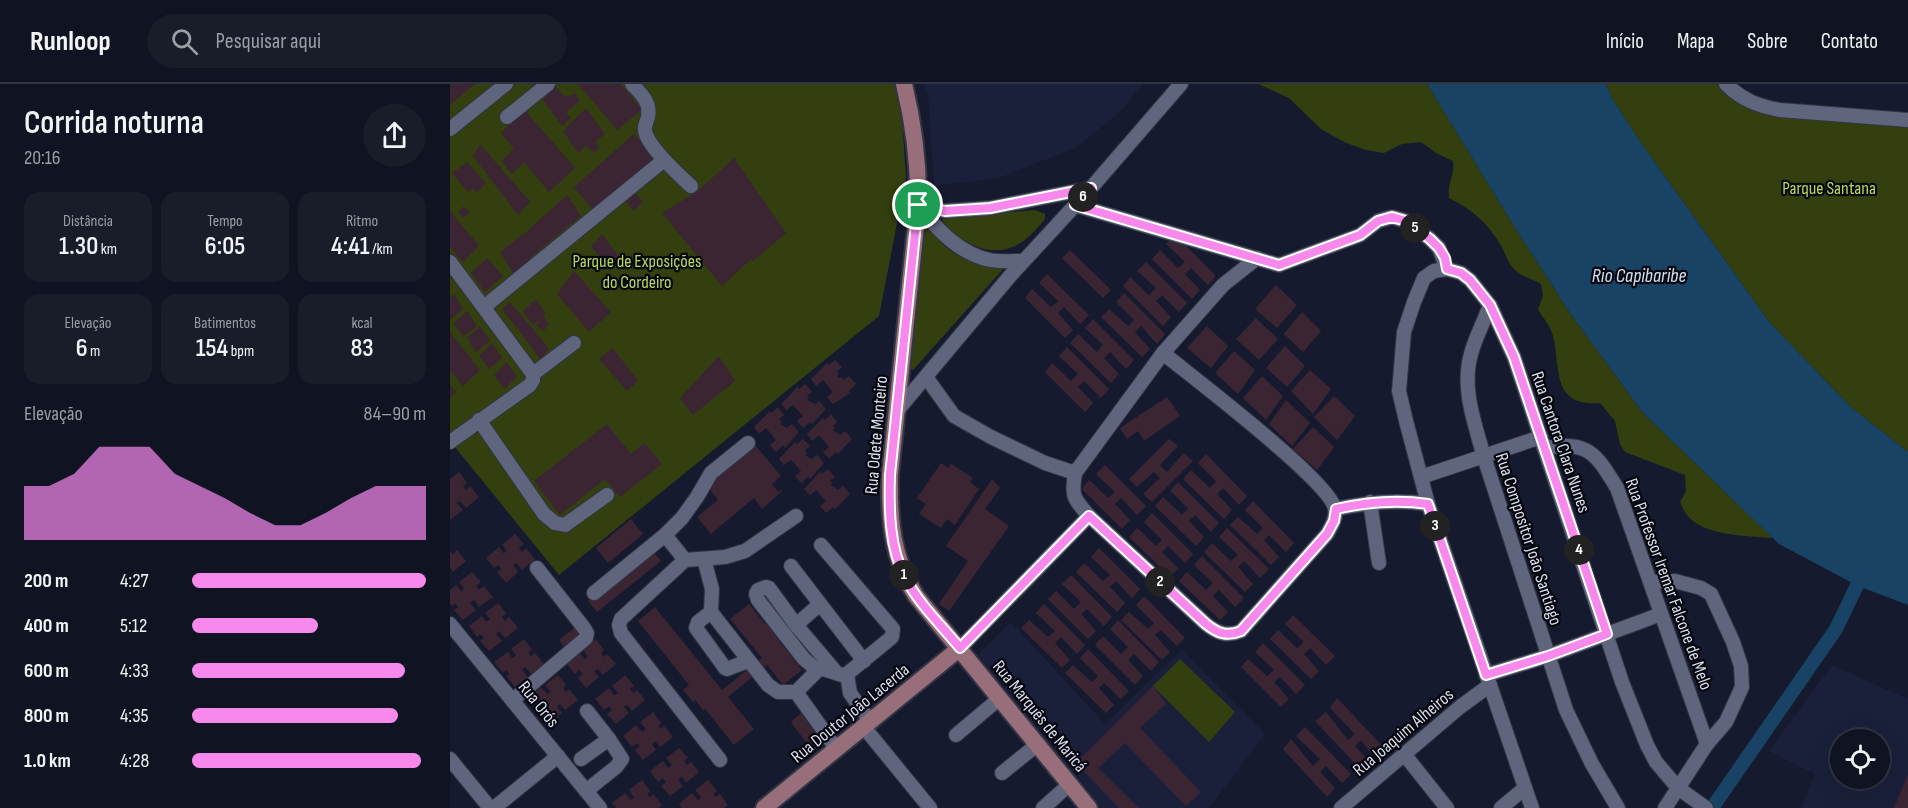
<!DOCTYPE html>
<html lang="pt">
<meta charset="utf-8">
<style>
body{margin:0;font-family:"Sofia Sans Condensed",sans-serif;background:#191d2a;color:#f1f3f6;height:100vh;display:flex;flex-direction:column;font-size:22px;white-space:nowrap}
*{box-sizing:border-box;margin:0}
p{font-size:20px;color:#9c9ea5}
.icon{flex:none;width:33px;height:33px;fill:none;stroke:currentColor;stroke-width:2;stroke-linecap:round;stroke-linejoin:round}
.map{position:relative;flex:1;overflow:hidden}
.panel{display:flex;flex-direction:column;background:#101422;width:450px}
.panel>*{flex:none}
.buttons{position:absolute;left:1380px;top:645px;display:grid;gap:12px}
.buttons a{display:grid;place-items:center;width:60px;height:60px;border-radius:50%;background:#101422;box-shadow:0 6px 24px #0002,0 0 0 2px #303340;font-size:30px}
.pin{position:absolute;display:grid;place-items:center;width:51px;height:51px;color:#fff;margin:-26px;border:3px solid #fff;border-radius:50%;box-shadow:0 2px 6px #0007}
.km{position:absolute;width:30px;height:30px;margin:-15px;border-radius:50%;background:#222;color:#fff;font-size:16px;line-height:30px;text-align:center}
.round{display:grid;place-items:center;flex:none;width:63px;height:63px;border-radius:32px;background:#191d2a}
.headline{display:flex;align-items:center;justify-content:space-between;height:102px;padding:0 24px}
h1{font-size:33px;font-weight:600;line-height:45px}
.metrics{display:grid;grid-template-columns:repeat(3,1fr);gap:9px;height:102px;padding:6px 24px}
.metrics div{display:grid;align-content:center;border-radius:15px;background:#191d2a;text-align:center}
.metrics b{font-size:26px;font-weight:600}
.metrics small{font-size:16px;font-weight:400}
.metrics p{font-size:16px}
.chart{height:168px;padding:12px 24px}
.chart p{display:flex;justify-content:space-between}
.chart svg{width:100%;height:108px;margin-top:6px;fill:#f788ec;opacity:.7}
ul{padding:0 24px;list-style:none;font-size:20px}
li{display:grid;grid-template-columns:96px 72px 1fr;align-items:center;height:45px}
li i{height:15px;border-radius:8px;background:#f788ec}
header{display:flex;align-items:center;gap:36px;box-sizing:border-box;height:84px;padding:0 30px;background:#101422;border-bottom:2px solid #303340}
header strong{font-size:28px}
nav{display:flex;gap:33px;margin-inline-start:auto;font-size:21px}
.search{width:420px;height:54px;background:#191d2a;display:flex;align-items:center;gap:15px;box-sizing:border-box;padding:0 21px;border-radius:33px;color:#9c9ea5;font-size:22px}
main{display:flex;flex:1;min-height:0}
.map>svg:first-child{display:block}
</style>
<header>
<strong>Runloop</strong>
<div class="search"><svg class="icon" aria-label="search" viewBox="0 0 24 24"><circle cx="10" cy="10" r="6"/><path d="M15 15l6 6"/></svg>Pesquisar aqui</div>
<nav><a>Início</a><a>Mapa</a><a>Sobre</a><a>Contato</a></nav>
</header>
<main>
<section class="panel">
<div class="headline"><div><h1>Corrida noturna</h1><p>20:16</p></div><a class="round"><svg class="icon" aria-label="share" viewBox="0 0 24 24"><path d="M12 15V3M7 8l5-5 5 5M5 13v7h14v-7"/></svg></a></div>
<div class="metrics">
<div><p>Distância</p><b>1.30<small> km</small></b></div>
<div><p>Tempo</p><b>6:05</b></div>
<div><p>Ritmo</p><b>4:41<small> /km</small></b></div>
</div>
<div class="metrics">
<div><p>Elevação</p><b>6<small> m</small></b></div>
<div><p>Batimentos</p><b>154<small> bpm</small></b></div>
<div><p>kcal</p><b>83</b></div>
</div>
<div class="chart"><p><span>Elevação</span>84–90 m</p>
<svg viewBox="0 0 160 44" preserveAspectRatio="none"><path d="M0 44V22L10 22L20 17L30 6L40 6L50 6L60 17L70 22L80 27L90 33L100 38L110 38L120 33L130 27L140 22L150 22L160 22V44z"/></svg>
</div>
<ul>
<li><b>200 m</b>4:27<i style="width:100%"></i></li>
<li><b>400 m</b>5:12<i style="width:54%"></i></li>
<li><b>600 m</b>4:33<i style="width:91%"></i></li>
<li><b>800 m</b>4:35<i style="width:88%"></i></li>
<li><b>1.0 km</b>4:28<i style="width:98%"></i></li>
</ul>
</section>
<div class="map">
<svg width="1458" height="724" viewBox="0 0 1458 724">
<rect width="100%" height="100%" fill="#161a2e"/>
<g fill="#1b203a" fill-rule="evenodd">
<path d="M474 0H693L670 28 627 63 549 94 484 102 478 10Z"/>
<path d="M561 538 655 640 732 566 815 650 759 724H652L618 679 528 571Z"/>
<path d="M1382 581 1458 615V724H1351L1365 690 1319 667ZM1390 656H1430V694H1390Z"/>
</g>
<g fill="#333f0f">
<path d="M0 0H444L452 35 456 93 429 232 109 491 0 357Z"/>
<path d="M808 0H977L1067 147 1122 232 1193 329 1323 454C1298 452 1253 452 1237 431 1234 428 1232 422 1230 418L1236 407 1235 391 1175 368 1170 360 1165 337 1150 319C1099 323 1112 281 1102 249 1100 241 1092 233 1088 225L1093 212 1091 200C1083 195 1073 193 1066 187 1057 179 1056 170 1050 160 1037 138 1021 125 999 114 997 98 1005 92 1003 77L986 69 971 58 952 60 934 69 916 66 894 58 871 45 839 14Z"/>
<path d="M1156 0H1268L1276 7 1305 17 1458 33V368L1401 323 1320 239 1191 59 1163 16Z"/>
<path d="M585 126 595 130V135C589 142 582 150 575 156 546 178 512 162 492 136L494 134Z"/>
<path d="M473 140H476C500 174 514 176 554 184L463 286 459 284Z"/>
<path d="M730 575 785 628 759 658 703 602Z"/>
</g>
<path fill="#184365" d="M977 0H1156L1163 16 1191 59 1320 239 1401 323 1458 368V521L1408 502 1329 460 1193 329 1122 232 1067 147Z"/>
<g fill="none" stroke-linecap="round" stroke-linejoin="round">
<path stroke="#184365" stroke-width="14" d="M1262 724 1386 545 1414 487"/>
</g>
<g fill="#3b2533">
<path d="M0 0H25L0 21Z"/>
<path d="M128 0H171L192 26 167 46Z"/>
<path d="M105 2 115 13 125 9 130 17 116 28 121 34 112 42 93 16Z"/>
<path d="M136 24 155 50 146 57 149 64 145 69 136 62 128 69 113 47Z"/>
<path d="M74 25 125 84 99 108 74 78 62 90 51 77 64 65 51 49Z"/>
<path d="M184 50 205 74 145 129 124 103Z"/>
<path d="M30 60 80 118 68 131 23 72Z"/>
<path d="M284 74 336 149 303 177 301 175 272 202 212 129 249 106Z"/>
<path d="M17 78 36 99 26 109 23 104 18 108 2 89Z"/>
<path d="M185 109 193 118 184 127 176 118Z"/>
<path d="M117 111 131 132 89 166 64 191 50 168 76 148Z"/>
<path d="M14 122 20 129 13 134 8 128Z"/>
<path d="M0 127 29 162 13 178 0 163Z"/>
<path d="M152 150 171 175 159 186 141 162Z"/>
<path d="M725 151 766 192 758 201 741 184 735 190 750 206 742 215 702 175 710 166 728 184 735 178 716 160Z"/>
<path d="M620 166 661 206 653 214 612 174Z"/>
<path d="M37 174 53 192 35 208 21 189Z"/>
<path d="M696 178 737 219 729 228 712 211 706 217 721 233 713 242 673 202 680 193 699 211 706 204 687 187Z"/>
<path d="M124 187 161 228 139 248 107 210Z"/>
<path d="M597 190 639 231 630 240 614 223 608 229 623 246 615 254 575 214 582 205 601 223 608 217 589 199Z"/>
<path d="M826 201 847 221 827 244 805 225Z"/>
<path d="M674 209 715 250 707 260 691 242 685 248 700 265 692 273 651 233 659 225 678 242 684 236 666 218Z"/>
<path d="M4 210 13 225 0 236V214Z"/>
<path d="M86 215 96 230 93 232 99 241 93 247 86 241 93 232 83 241 73 227Z"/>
<path d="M60 218 99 264 91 276 52 225Z"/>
<path d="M17 227 27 242 13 253 4 239Z"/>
<path d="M852 228 871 247 853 268 834 250Z"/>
<path d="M806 234 828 255 809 276 786 255Z"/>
<path d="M643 235 684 276 676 285 660 268 654 274 669 290 661 299 620 259 628 250 647 268 653 261 635 244Z"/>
<path d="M30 242 40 257 26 268 17 254Z"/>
<path d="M757 242 778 262 761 284 737 264Z"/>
<path d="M0 248 30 286 13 302 0 286Z"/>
<path d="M42 259 52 274 39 285 29 272Z"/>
<path d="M835 262 855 282 837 303 816 284Z"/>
<path d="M617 263 659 305 651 314 634 297 628 303 643 319 635 328 595 288 602 279 621 297 628 290 609 272Z"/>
<path d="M163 264 188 297 177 307 149 275Z"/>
<path d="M784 267 805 286 788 310 765 289Z"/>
<path d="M269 272 285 297 243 331 230 314Z"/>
<path d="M385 276 392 283 387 287 389 290 387 292 389 294 392 293 394 296 399 292 406 300 399 307 400 309 383 320 377 313 383 308 373 296 366 302 361 295 377 279 379 281Z"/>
<path d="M57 278 67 293 54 305 44 291Z"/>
<path d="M860 286 881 305 863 330 841 307Z"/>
<path d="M812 292 833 312 816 336 793 314Z"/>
<path d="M355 300 362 308 357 312 359 314 357 316 365 320 369 317 376 325 362 340 360 338 353 344 347 337 353 332 343 321 337 326 331 320 347 303 349 305Z"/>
<path d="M0 301 6 308 0 314Z"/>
<path d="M884 312 905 332 887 356 864 333Z"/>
<path d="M717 313 730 332 694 357 688 347 677 355 670 344Z"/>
<path d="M836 316 860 339 842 362 819 340Z"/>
<path d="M328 323 334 331 329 335 332 338 330 340 337 344 342 340 349 348 335 364 333 361 326 368 320 361 326 356 316 344 309 350 304 343 320 327 321 329Z"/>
<path d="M381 330 387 338 383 342 385 345 383 346 390 351 395 347 402 355 388 370 386 368 379 374 373 368 379 363 369 351 362 357 357 350 373 334 375 336Z"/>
<path d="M157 340 181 370 195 359 212 380 170 413 155 395 110 431 84 397Z"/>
<path d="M863 343 884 363 867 386 843 365Z"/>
<path d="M353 355 360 362 355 366 357 369 355 371 362 375 367 371 374 379 360 395 358 393 351 399 345 392 351 387 341 376 334 381 329 375 345 358 347 360Z"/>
<path d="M719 355 728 362 710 381 717 388 734 369 743 377 702 418 693 410 710 394 704 388 687 403 679 395Z"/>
<path d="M305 361 331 392 322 400 328 408 331 406 332 407 312 425 304 414 261 450 247 433 268 416 256 400Z"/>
<path d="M756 370 797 412 789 421 773 404 767 410 782 426 774 435 733 395 741 386 760 404 766 397 748 379Z"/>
<path d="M491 379 499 384 501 380 523 394 520 398 529 405 505 441 497 435 491 444 469 430 476 420 467 414Z"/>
<path d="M655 381 696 422 687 431 671 414 665 420 680 436 672 445 632 405 639 396 658 414 665 408 646 390Z"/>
<path d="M378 385 385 393 380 397 383 399 380 401 388 406 393 402 400 410 385 425 383 423 376 429 370 422 376 417 366 406 360 411 354 405 370 388 372 390Z"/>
<path d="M9 388 17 399 13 402 16 406 20 402 29 413 16 424 10 417 7 419 13 426 0 436V395Z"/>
<path d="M542 395 550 404 535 425 559 442 499 527 489 520 518 477 496 462Z"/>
<path d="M728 398 769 439 761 448 745 431 739 437 754 453 746 462 705 422 713 413 732 431 738 424 720 407Z"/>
<path d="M803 417 844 459 836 468 819 451 814 456 829 473 821 481 780 441 788 433 807 450 813 444 795 426Z"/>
<path d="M702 429 743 470 735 479 718 462 712 468 728 484 720 493 679 453 687 444 706 462 712 456 694 438Z"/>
<path d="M181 435 193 450 158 479 146 464Z"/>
<path d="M777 444 819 485 810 494 794 477 788 483 803 500 795 508 754 468 762 459 781 477 788 471 769 453Z"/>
<path d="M65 450 74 460 69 464 72 468 76 464 85 475 72 486 66 479 63 481 68 488 56 499 47 488 51 485 48 481 44 484 36 474 49 463 53 469 57 467 52 461Z"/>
<path d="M649 464 690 505 682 514 666 497 660 503 675 519 667 528 626 488 634 479 653 497 660 491 641 473Z"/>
<path d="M7 466 16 477 3 488 0 484V467L3 470Z"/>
<path d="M202 466 211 477 147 528 138 517Z"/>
<path d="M752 472 794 514 785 523 769 506 763 512 778 528 770 536 729 497 737 488 756 506 763 499 744 481Z"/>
<path d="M22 488 31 498 26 502 29 506 34 502 43 513 29 523 24 516 20 519 26 526 13 536 4 526 8 523 5 519 2 522 0 520V506L6 501 11 507 14 504 9 498Z"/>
<path d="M621 491 662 533 654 542 637 525 631 530 646 547 638 555 598 515 606 507 624 525 631 518 612 500Z"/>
<path d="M694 512 735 554 727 562 711 546 705 551 720 568 712 576 671 536 679 528 698 545 704 539 686 521Z"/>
<path d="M48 519 56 529 52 533 55 537 59 533 68 544 55 554 49 547 46 550 52 557 39 567 30 557 34 554 30 550 27 553 19 542 32 532 36 538 40 535 35 529Z"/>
<path d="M299 520 315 540 320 536 331 549 326 553 352 586 333 601 317 581 278 613 304 645 284 661 255 625 253 626 245 616 243 618 233 606 239 601 188 537 205 523 272 606 312 574 280 535Z"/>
<path d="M594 520 635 561 627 570 611 553 605 559 620 576 612 584 571 544 579 536 598 553 605 547 586 529Z"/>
<path d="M843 531 885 572 876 581 860 564 854 570 869 587 861 595 820 555 828 546 847 564 854 558 835 540Z"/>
<path d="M668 536 709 578 701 587 684 570 678 576 693 592 685 601 645 561 653 552 671 570 678 563 660 545Z"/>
<path d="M127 542 135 553 117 567 109 556Z"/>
<path d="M74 555 82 565 78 569 81 572 85 569 94 580 81 590 75 583 72 586 78 593 65 603 56 592 60 590 56 586 53 589 44 578 58 568 62 574 66 571 61 565Z"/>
<path d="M146 555 154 566 151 569 154 573 157 570 166 580 153 591 148 585 144 587 149 593 136 604 128 594 133 590 129 586 125 590 116 579 129 568 135 575 138 573 133 566Z"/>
<path d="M813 559 855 601 846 610 830 593 824 598 839 615 831 623 791 583 798 575 817 592 824 586 805 568Z"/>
<path d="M638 565 679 607 671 615 654 599 649 604 664 621 656 629 615 589 623 581 642 598 648 592 630 574Z"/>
<path d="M108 591 116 601 113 604 116 608 119 605 128 616 115 626 110 620 107 623 112 629 98 639 90 629 95 625 92 621 87 625 78 614 91 603 97 610 101 608 95 601Z"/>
<path d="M175 591 184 602 180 605 183 609 187 606 195 616 182 627 177 621 174 623 179 629 166 640 157 630 162 626 159 622 154 626 145 615 159 604 164 611 168 609 162 602Z"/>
<path d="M703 602 716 620 690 644 751 708 736 722 675 659 648 684 689 724H669L626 679Z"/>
<path d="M887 614 938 668 927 677 911 656 905 662 922 681 912 687 865 637 876 628 898 656 905 650 880 624Z"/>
<path d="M203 628 211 639 208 642 211 645 214 642 223 653 210 663 205 657 202 660 206 666 193 676 185 666 190 662 187 659 182 663 173 652 186 641 192 648 196 645 190 638Z"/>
<path d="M351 629 373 660 363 668 341 638Z"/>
<path d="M855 643 901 690 892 699 876 682 870 688 885 704 877 713 833 665 841 655 863 682 870 675 846 652Z"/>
<path d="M229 664 238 674 234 677 237 681 241 678 249 688 236 699 232 693 228 696 233 702 220 712 211 702 216 698 213 694 208 698 200 687 213 677 218 684 222 681 216 674Z"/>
<path d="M1458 690V724H1444Z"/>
<path d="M192 696 200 707 197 710 200 713 203 710 212 721 208 724H166L162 719 175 709 181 716 184 713 179 706Z"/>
<path d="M258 696 267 707 263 710 266 713 270 710 278 721 274 724H232L229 720 242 709 248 716 251 713 245 706Z"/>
</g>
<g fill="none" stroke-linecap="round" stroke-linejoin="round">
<defs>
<g id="minor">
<path d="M182 0C191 10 201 18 198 33 197 37 194 42 195 47 198 63 228 90 241 102"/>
<path d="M1276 0C1292 16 1308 22 1330 26L1458 36"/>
<path d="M57 33 98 0"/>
<path d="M0 45 56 0"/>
<path d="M468 121 495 127 540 124 641 104"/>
<path d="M625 121 829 181 910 151 928 137 942 133 956 137 980 155 989 164 997 185"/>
<path d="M468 123C488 145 509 170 540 176 550 178 563 177 573 177"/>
<path d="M0 178 83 290V296L80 301 0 358"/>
<path d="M1040 221C1034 238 1025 254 1021 270 1011 304 1025 340 1034 373L1116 626 1142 680 1168 724"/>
<path d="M34 223 214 76"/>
<path d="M713 269C742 293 880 397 885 425 887 434 881 443 877 450L791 547C777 553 767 549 756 540L639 432C624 415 621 413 625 389Z"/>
<path d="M713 269 773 201 807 174"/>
<path d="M83 290 124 259"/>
<path d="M476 293 504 332 541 353 595 379 625 389"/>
<path d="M446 328 560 192 641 104 731 0"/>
<path d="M29 336 94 430 105 439 115 441 157 411"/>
<path d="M1094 364C1138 357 1145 368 1167 404L1257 660"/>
<path d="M971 393 1091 353"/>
<path d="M920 418 929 479"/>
<path d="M886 425C917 418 946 415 978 420"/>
<path d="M215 451 235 476"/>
<path d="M371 461 443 545 442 553 397 590 392 591 370 584 346 608 386 664"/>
<path d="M254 475 262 505 261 528 318 601 328 608H346"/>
<path d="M341 482 414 577"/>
<path d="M1201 498 1225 497 1251 504 1261 510 1283 558 1291 582 1292 603 1276 638 1257 660 1215 724"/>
<path d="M144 509 215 451 232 434 247 413 261 389 298 359"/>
<path d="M261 528 248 538 246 544 275 584 277 585 298 577"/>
<path d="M0 540 150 724"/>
<path d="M346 541 370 520"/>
<path d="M510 564 639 432"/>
<path d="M367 586 354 575 308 516 306 510 308 506 316 503 319 504 346 541 385 587"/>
<path d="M397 590 400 609 420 637"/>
<path d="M1036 591 1098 572 1211 530"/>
<path d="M63 616 136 554 137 549 134 544 87 484"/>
<path d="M137 627 159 655"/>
<path d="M413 642 480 724"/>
<path d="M506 651 550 614"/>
<path d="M954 670 997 724"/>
<path d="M0 675 40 724"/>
<path d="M131 675 159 655 172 675 166 683 136 707"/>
<path d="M270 676 171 549 169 541 171 535 235 476 275 473 295 467 346 432"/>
<path d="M552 689 588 660"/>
<path d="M44 724 108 672"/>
<path d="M593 724 620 700"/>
<path d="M891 724 1010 623 1040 601"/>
<path d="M1051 724 1075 704"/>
<path d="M1082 724 978 420 956 337 949 307 954 248 964 218 974 194 984 187 997 185 1011 189 1020 196 1040 221 1064 273 1172 598 1197 661 1206 678 1228 704 1256 724"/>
</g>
<g id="major">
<path d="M454 0C464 41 469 81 468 123L440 391C439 434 442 475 466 512L639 724"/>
<path d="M314 724 510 564"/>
</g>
</defs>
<use href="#minor" stroke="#323544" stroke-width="16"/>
<use href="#major" stroke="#323544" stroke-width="20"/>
<use href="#minor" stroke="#5f657d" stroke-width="14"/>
<use href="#major" stroke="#976e79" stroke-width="16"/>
</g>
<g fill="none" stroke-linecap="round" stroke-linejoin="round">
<defs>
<path id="route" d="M641 104 625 121 829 181 910 151 928 137 942 133 956 137 980 155 989 164 995 174 997 185 1011 189 1020 196 1040 221 1064 273 1157 550 1098 572 1036 591 978 420C946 415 917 418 886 425L884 437 877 450 791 547C777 553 767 549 756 540L639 432 510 564C492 542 469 520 456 495 439 465 439 424 440 391L468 121 495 127 540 124Z"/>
</defs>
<use href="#route" stroke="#fff" stroke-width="12"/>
<use href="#route" stroke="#f788ec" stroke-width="8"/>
</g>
<g text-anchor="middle" stroke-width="4.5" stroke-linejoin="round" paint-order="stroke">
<g font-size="18" fill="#b9d95d" stroke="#05060e">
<text x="1379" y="110">Parque Santana</text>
<text x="187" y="183">Parque de Exposições<tspan x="187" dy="21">do Cordeiro</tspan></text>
</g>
<g font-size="18" fill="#dadeec" stroke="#05060e">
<text transform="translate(426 351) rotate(-85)" y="6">Rua Odete Monteiro</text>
<text transform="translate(1111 358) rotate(71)" y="6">Rua Cantora Clara Nunes</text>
<text transform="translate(1079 455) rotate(72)" y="6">Rua Compositor João Santiago</text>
<text transform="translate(1219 500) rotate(70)" y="6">Rua Professor Iremar Falcone de Melo</text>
<text transform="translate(89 620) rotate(51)" y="6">Rua Orós</text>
<text transform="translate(400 629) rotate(-39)" y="6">Rua Doutor João Lacerda</text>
<text transform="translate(590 632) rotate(51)" y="6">Rua Marquês de Maricá</text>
<text transform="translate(953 648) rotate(-40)" y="6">Rua Joaquim Alheiros</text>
</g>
<g font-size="20" font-style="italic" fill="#cfe1f2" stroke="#05060e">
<text x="1189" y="198">Rio Capibaribe</text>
</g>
</g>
</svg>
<div class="buttons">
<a><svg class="icon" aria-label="locate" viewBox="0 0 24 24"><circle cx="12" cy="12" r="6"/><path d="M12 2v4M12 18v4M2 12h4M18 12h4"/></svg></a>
</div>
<div class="pin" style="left:468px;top:121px;background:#1e9e55"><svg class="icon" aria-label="arrive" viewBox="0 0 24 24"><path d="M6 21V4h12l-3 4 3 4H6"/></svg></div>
<b class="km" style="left:454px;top:491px">1</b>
<b class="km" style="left:710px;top:498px">2</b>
<b class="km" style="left:985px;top:442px">3</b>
<b class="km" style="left:1129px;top:466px">4</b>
<b class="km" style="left:965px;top:144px">5</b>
<b class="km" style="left:633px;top:113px">6</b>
</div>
</main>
